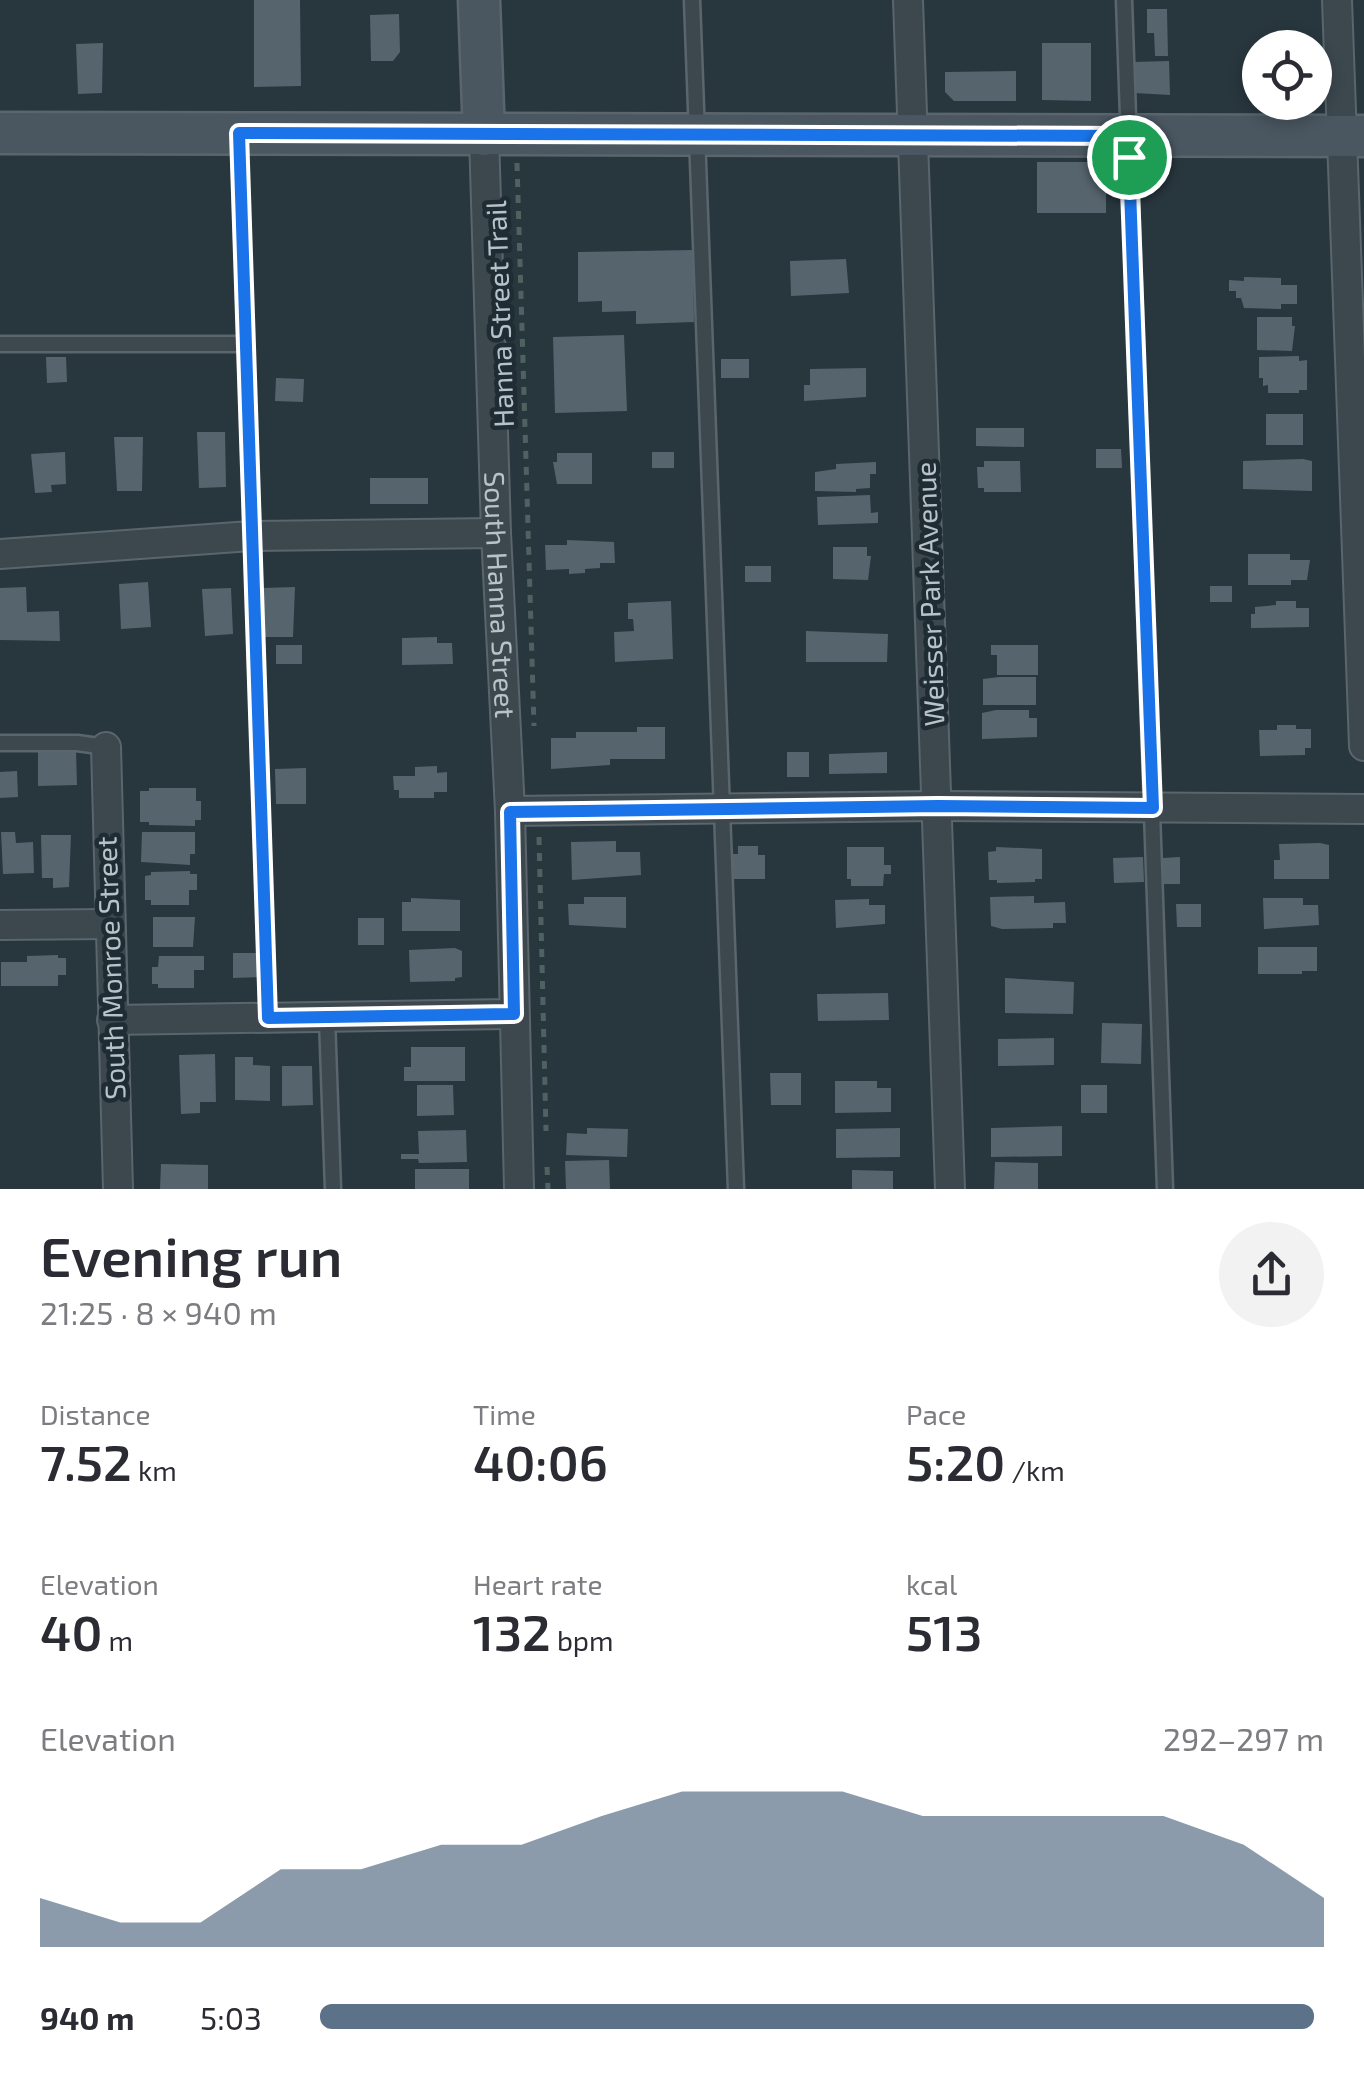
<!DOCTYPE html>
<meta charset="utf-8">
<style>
body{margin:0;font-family:"Exo 2",sans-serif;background:#f2f2f3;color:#2b2b33;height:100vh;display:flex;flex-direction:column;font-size:38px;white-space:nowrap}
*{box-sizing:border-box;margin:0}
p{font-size:32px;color:#7c7c81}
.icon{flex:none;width:55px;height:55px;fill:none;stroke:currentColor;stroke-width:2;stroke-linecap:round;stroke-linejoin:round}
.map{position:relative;height:1189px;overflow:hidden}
.panel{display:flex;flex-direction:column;background:#fff;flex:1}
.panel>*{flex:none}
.buttons{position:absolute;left:1242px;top:30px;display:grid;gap:20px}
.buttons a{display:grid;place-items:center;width:90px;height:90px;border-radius:50%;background:#fff;box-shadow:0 5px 15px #0003;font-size:50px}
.pin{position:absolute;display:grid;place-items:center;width:85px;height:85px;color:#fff;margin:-42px;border:5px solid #fff;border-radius:50%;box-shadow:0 2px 10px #0007}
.round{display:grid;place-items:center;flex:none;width:105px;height:105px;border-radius:52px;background:#f2f2f3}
.head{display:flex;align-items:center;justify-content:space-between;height:170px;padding:0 40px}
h1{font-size:55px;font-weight:600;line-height:75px}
.metrics{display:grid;grid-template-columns:repeat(3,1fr);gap:15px;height:170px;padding:10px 40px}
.metrics div{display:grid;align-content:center}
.metrics b{font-size:50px;font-weight:600}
.metrics small{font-size:28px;font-weight:400}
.metrics p{font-size:28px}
.chart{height:280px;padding:20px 40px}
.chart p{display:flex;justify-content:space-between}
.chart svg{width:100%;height:180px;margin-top:10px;fill:#5c7288;opacity:.7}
ul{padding:0 40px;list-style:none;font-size:32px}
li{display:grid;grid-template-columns:160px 120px 1fr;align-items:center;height:75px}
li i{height:25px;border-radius:12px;background:#5c7288}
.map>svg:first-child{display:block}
</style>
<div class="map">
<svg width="1364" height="1189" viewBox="0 0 1364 1189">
<rect width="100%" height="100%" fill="#28363e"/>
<g fill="#56646e">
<path d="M254 0H300L301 86 254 87Z"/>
<path d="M1147 9H1167L1168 56H1155L1154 33H1147Z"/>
<path d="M399 14 400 52 393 61H371L370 15Z"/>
<path d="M103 43 102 93 78 94 76 44Z"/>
<path d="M1042 43H1091V101L1042 100Z"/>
<path d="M1169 61 1170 95 1134 93 1133 62Z"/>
<path d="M1016 71V101H954L945 92V72Z"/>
<path d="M1037 162H1111V180H1106V213H1037Z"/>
<path d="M693 250 694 322 636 324V311L602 312V301L578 302V252Z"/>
<path d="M846 259 849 293 791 296 790 261Z"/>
<path d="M1244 277 1281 278V285H1297V304H1281V309L1244 308 1241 298H1236V291H1229V280L1244 281Z"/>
<path d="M1257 317H1292V326H1295L1292 351 1257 350Z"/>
<path d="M624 335 627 411 555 413 553 337Z"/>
<path d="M1299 356V361L1307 360V390H1299V393H1268V385L1263 386V378H1259V357Z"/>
<path d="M46 357H66L67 382 47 383Z"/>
<rect x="721" y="359" width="28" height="19"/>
<path d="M866 368V397L804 401V385H810V369Z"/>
<path d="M276 378 304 379 303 402 275 401Z"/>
<rect x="1266" y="414" width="37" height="31"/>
<path d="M976 428H1024V447L976 446Z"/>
<path d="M197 432H225L226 487 199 488Z"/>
<path d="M114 437H143L142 491H117Z"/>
<path d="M1096 449H1121L1122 468H1096Z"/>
<path d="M65 452 66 484 51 485 52 492 35 493 31 454Z"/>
<rect x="652" y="452" width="22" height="16"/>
<path d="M557 453H592V484H557L553 462H557Z"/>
<path d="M1303 459 1312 461V491L1243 489V461Z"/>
<path d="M984 461H1020L1021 492H984V488H978L977 467H984Z"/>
<path d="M876 462V474H870V488L856 489V492L815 491V472L836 469V464Z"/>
<rect x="370" y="478" width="58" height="26"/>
<path d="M870 495 871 513 878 512V523L818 525 817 497Z"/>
<path d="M567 540 614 542 615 563H600V568L585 569V573L569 574V569L546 570 545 545H567Z"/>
<path d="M833 547H867V556H871L868 580 833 579Z"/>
<path d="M1248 554H1290V560H1310L1307 580H1291V585H1248Z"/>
<rect x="745" y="566" width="26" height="16"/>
<path d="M148 582 151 627 121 629 119 584Z"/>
<rect x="1210" y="586" width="22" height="16"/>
<path d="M26 587 27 612 59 611 60 641 0 640V588Z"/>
<path d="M295 587 293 637H264L263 588Z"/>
<path d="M231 588 233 634 205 636 202 589Z"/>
<path d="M671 601 673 659 615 662 614 632 634 631 633 619H628V603Z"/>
<path d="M1276 601H1296V608H1309V627L1251 628V614H1255V607L1276 605Z"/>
<path d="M806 631 888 634 887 662H806Z"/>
<path d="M437 637V643H452L453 664 402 665V638Z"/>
<rect x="276" y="645" width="26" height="19"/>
<path d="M991 645H1038V675H997V655H991Z"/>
<path d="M999 677H1036V705H983V679Z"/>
<path d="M996 710H1029V718H1037V737L982 739V713Z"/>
<path d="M1277 725H1296V729H1311V748H1305V755L1260 756 1259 730H1277Z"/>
<path d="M637 727H665V759H610V765L551 769V738H576V732H637Z"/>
<path d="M76 751 77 785 38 786V752Z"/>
<rect x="787" y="752" width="22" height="25"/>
<path d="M887 752V773L829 774V754Z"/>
<path d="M437 766V773L447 772V792H434V798H399V790H394L393 776H415V767Z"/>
<path d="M306 768V804H276L275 769Z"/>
<path d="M17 771 18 797 0 798V772Z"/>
<path d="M149 788H196V801H201V820H195V826L149 825V822H140V791H149Z"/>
<path d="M1 832H15L16 843 33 842 34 873 3 874Z"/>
<path d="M142 832H195V854H190V865L141 862Z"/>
<path d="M41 835H71L69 887 53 888V878H42Z"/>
<path d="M616 841V852H640L641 875 572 880 571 842Z"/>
<path d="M1320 843 1329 845V879H1274V860H1280L1279 844Z"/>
<path d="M738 846H758V855H765V879H732V854H738Z"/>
<path d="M847 847H884V865H891V874H884L883 886H851V879H847Z"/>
<path d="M996 847 1042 849V879H1035V882L997 883V880H989L988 852 996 851Z"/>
<path d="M1143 857 1144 882 1114 883 1113 858Z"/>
<path d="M1180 857V884H1163V858Z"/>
<path d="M190 871V874H197V890H189V905H151V900H145V876L151 875V872Z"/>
<path d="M1034 896V903L1065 902 1066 923H1053V928L1002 929 991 926 990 897Z"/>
<path d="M584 897H626V928L569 925 568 904H584Z"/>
<path d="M411 898 460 900V931H402V902H411Z"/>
<path d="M1263 898H1303V905H1318L1319 925 1264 929Z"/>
<path d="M869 899V905H885V924L836 928 835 900Z"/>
<path d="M1176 904H1201V927H1177Z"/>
<path d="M153 917H195L193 947H153Z"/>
<rect x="358" y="918" width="26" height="27"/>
<path d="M1258 947H1317V971H1302V974H1258Z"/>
<path d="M455 948 462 951V977L455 978V981L410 982 409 950Z"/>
<path d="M233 953H259L260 977 233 978Z"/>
<path d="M58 955V958H66V975H58V986H1V962H27V956Z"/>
<path d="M159 956H204V970H194V988H158V984H152V967H158Z"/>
<path d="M1005 978 1074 982 1073 1014 1005 1013Z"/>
<path d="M888 993 889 1020 818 1021 817 994Z"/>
<path d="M1102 1023 1142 1024 1141 1064 1101 1063Z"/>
<path d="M1054 1038V1065L998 1066V1039Z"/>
<path d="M411 1047H465V1081H404V1067H411Z"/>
<path d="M215 1054 216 1102H200V1113L181 1114 179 1055Z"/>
<path d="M235 1057H253V1065L270 1066V1101L235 1100Z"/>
<path d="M282 1066H312L313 1105 282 1106Z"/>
<path d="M770 1073H801V1105H771Z"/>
<path d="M835 1081H877V1088H891V1112L835 1113Z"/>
<path d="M417 1085H453L454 1115 417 1116Z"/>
<rect x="1081" y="1085" width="26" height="28"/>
<path d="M1062 1126V1156L991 1157V1128Z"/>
<path d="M587 1128 628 1129 627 1157 566 1155 567 1133 587 1134Z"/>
<path d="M900 1128V1157L836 1158V1129Z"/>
<path d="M466 1130 467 1162 419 1163 418 1159H401V1154H419L418 1131Z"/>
<path d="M609 1160 610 1189H566L565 1161Z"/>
<path d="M995 1162 1038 1163V1189H994Z"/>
<path d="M161 1164 208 1165V1189H160Z"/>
<rect x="415" y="1169" width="54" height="20"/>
<path d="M852 1170 893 1171V1189H852Z"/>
</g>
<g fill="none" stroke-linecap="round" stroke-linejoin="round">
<defs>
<g id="lane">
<path d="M692 0 736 1189"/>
<path d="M1124 0 1165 1189"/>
<path d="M239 139 268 1018"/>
<path d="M0 344H245"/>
<path d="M0 743H77L106 747"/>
<path d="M327 1018 333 1189"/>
</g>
<g id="street">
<path d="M908 0 950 1189"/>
<path d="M1337 0 1364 746"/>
<path id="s1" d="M484 135 496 533 510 811 519 1189"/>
<path d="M0 554 251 536 496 533"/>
<path d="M106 747 118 1189"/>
<path d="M510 811 938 806 1364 809"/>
<path d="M0 925 108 924"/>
<path d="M112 1020 514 1014"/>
</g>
<g id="secondary">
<path d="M479 0 484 135"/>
<path d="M0 133 1364 136"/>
</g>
</defs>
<use href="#lane" stroke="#5a656c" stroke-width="19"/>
<use href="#street" stroke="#5a656c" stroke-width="32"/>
<use href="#secondary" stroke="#5a656c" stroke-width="45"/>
<g stroke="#4f6261" stroke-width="5" stroke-dasharray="8 8" stroke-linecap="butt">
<path d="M517 163 534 726"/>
<path d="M539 837 546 1131"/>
<path d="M547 1167 548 1189"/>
</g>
<use href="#lane" stroke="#3c474e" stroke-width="14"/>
<use href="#street" stroke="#3c474e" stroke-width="28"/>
<use href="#secondary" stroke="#4a5761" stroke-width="40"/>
</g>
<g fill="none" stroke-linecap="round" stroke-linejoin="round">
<defs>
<path id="route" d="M239 133 1128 136 1153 808 938 806 510 812 514 1014 268 1018Z"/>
</defs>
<use href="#route" stroke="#fff" stroke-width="20"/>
<use href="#route" stroke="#1a73e8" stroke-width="12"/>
</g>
<g text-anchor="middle" stroke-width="9" stroke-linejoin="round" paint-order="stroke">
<g font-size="28" fill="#b8c2c9" stroke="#202c34">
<text transform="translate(500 314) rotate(-92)" y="10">Hanna Street Trail</text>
<text dy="10" stroke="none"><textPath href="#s1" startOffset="460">South Hanna Street</textPath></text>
<text transform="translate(930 594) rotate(-92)" y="10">Weisser Park Avenue</text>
<text transform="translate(111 968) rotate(-92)" y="10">South Monroe Street</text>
</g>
</g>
</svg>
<div class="buttons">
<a><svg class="icon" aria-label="locate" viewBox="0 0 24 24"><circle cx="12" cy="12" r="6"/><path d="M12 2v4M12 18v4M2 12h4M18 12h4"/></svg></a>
</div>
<div class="pin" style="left:1129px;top:157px;background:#1e9e55"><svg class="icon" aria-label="arrive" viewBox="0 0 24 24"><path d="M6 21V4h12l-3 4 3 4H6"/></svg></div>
</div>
<section class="panel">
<div class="head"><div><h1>Evening run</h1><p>21:25 · 8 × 940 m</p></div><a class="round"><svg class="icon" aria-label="share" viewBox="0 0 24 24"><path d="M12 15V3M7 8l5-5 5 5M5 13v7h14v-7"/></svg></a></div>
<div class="metrics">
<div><p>Distance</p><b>7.52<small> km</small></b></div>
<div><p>Time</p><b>40:06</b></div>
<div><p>Pace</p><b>5:20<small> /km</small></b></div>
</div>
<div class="metrics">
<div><p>Elevation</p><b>40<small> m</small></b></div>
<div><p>Heart rate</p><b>132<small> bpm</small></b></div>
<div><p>kcal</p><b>513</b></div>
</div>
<div class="chart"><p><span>Elevation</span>292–297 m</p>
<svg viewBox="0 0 160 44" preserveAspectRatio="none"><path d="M0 44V32L10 38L20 38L30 25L40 25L50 19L60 19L70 12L80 6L90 6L100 6L110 12L120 12L130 12L140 12L150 19L160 32V44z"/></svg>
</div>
<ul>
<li><b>940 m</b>5:03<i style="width:99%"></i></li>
</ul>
</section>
